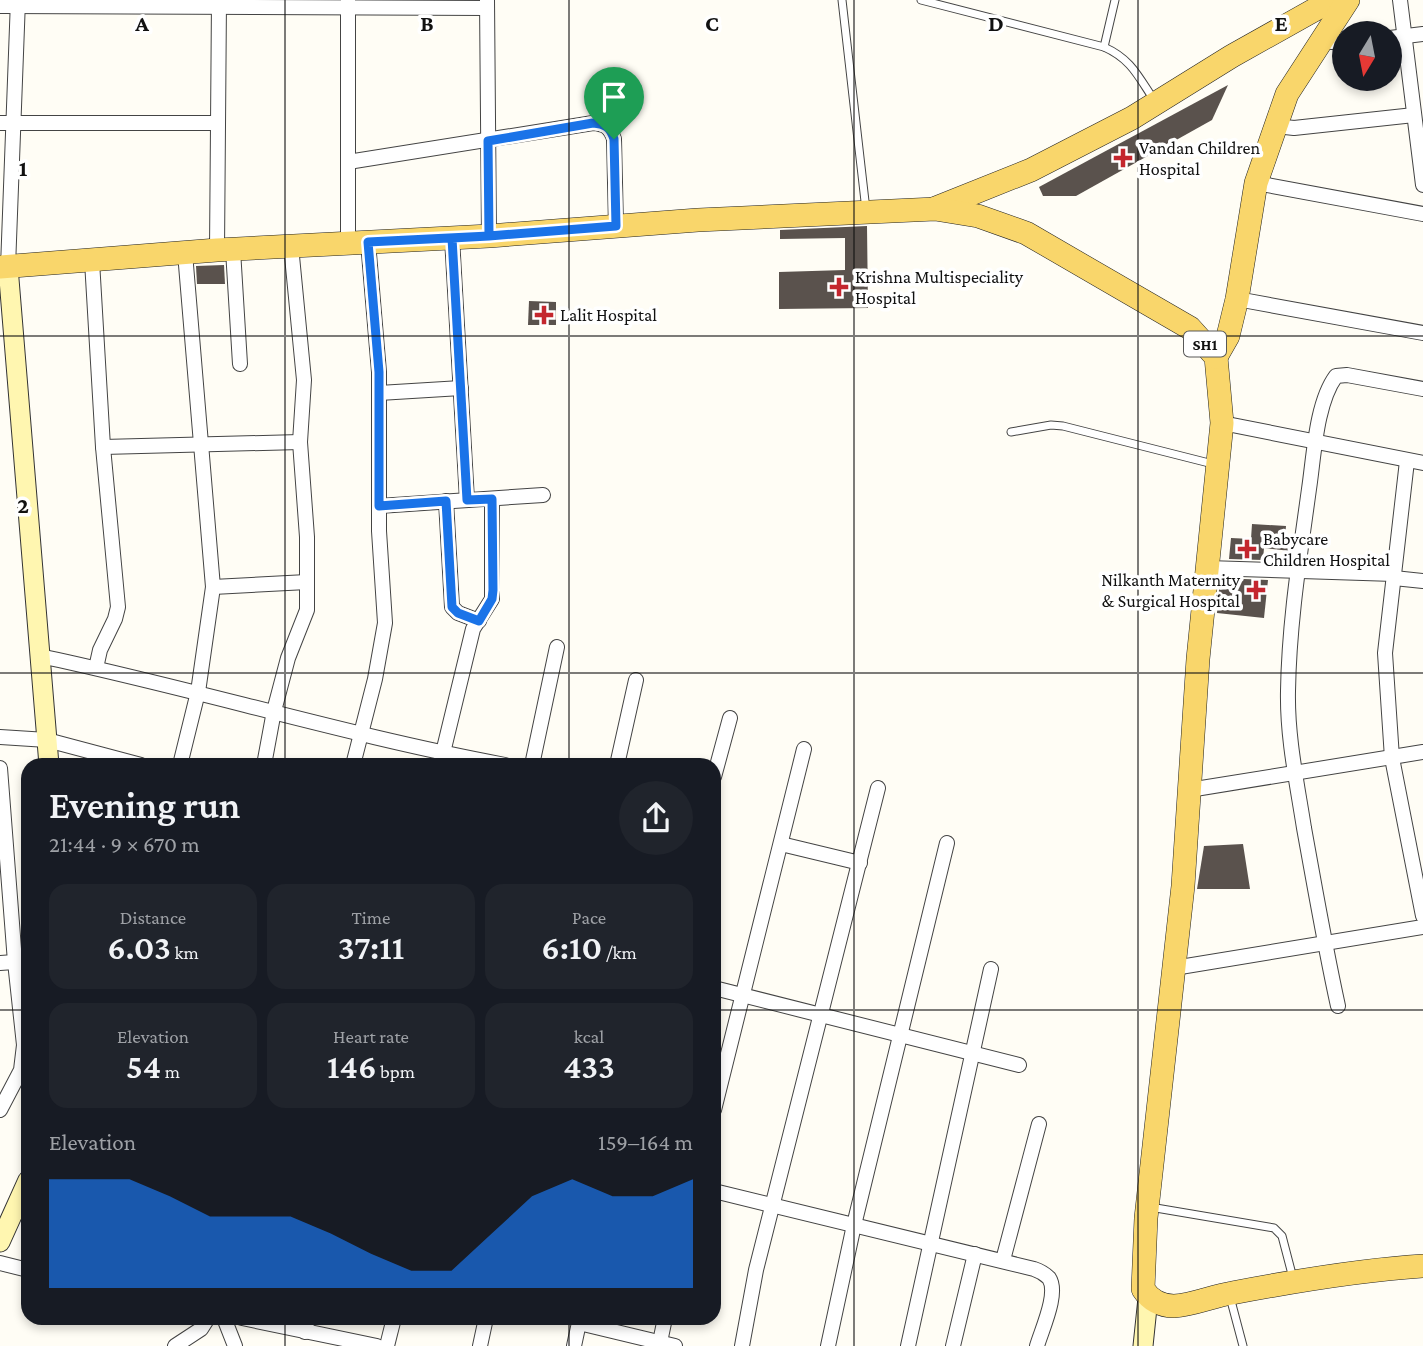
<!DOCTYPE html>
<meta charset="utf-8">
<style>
body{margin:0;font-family:"Crimson Pro",serif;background:#20242c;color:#f1f3f6;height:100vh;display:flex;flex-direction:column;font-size:26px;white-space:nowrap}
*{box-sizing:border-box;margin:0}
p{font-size:23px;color:#9ea1a6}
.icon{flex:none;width:38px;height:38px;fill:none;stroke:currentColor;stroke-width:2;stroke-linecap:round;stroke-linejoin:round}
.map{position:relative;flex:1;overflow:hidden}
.details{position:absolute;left:21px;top:758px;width:700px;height:567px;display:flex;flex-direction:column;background:#171b24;border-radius:21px;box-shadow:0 4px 10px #0003}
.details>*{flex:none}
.needle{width:46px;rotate:190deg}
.fabs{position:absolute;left:1332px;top:21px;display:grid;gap:14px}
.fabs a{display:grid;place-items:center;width:70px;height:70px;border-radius:50%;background:#171b24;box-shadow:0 4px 10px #0003;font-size:35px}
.pin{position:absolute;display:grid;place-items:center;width:60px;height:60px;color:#fff;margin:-72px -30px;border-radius:50% 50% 50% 0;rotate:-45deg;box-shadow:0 0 7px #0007}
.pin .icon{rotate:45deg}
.round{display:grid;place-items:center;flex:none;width:74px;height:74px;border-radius:37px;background:#20242c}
.head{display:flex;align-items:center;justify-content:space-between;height:119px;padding:0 28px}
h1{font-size:38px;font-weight:600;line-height:52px}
.metrics{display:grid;grid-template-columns:repeat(3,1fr);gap:10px;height:119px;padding:7px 28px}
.metrics div{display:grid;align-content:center;border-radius:18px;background:#20242c;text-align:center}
.metrics b{font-size:35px;font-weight:600}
.metrics small{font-size:19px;font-weight:400}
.metrics p{font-size:19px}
.chart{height:196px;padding:14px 28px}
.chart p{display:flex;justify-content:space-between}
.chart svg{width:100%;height:126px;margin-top:7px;fill:#1a73e8;opacity:.7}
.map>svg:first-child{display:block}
</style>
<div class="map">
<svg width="1423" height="1346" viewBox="0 0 1423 1346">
<rect width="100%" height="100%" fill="#fffdf5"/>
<g fill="#5a524d">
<path d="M1228 85 1212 120 1076 196H1043L1039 187Z"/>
<path d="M867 226 868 308 779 309V272L845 270V238L780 239V230Z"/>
<path d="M224 265 225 284H197L196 266Z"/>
<path d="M529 301 556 302V325H528Z"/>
<path d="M1252 524 1286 526 1285 537 1292 538 1291 551 1264 548 1263 560 1229 559 1231 538 1251 539Z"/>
<path d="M1220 578 1268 580 1264 618 1217 613Z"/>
<path d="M1243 844 1250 889H1197L1204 846Z"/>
</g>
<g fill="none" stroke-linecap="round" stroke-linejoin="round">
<defs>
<g id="lane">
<path d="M842 0 866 210"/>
<path d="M921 0 1104 47C1131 59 1138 76 1154 100"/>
<path d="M1104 47 1115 0"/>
<path d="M1011 432 1051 425 1063 426 1213 464"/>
<path d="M1150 1207 1274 1228 1282 1236 1293 1278"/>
<path d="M1230 1297 1243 1346"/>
</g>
<g id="street">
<path d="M487 0 489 236"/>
<path d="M1400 0 1423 185"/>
<path d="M0 6 487 8"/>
<path d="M1390 38 1423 34"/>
<path d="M1321 41 1344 43"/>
<path d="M0 123H218"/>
<path d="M1276 126 1294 128 1414 115"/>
<path d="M348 162 593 123C605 124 610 127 614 139L616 226"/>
<path d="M1256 183 1423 214"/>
<path d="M452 238 467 500"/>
<path d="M348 244V0"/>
<path d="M217 250 219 0"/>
<path d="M233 250 240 364"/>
<path d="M92 261 103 447 118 607 115 619 100 650 96 668"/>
<path d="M8 267 18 0"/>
<path d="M1237 299 1423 333"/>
<path d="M379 393 461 388"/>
<path d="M1222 423 1423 463"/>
<path d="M103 447 300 442"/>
<path d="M1407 461 1385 653 1392 758 1423 916"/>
<path d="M446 501 452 607 458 613 479 621"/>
<path d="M379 506 543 495"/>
<path d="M1207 568 1394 574"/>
<path d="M1394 578 1423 581"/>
<path d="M213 587 307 582"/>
<path d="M40 656C196 689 349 736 505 765"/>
<path d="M0 737 47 740 141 765"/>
<path d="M180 765 198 692 213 587 185 253"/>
<path d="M264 765 274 711 288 658 307 610V537L300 442 304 380 291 246"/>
<path d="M353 765 375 679 385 623 379 531V372L368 242"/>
<path d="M440 765 473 629 492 599V499"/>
<path d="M532 765 557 647"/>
<path d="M617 765 636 680"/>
<path d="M0 768 15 962 24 1045 21 1070 0 1110"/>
<path d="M714 777 730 718"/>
<path d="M1189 790 1423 752"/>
<path d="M781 844 860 863"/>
<path d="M0 963 28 961"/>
<path d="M1174 968 1423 927"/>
<path d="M714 988 1019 1065"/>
<path d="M1338 1006C1325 947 1315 888 1304 828 1297 783 1287 737 1288 691 1289 623 1300 555 1309 489 1314 456 1316 403 1336 376L1347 375 1423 389"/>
<path d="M714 1110 804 749"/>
<path d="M714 1191 1034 1269C1040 1271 1045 1274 1049 1278 1059 1293 1042 1329 1037 1346"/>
<path d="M1003 1260 1039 1124"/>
<path d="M0 1263 28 1270"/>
<path d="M224 1318 235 1346"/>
<path d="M242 1318 377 1346"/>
<path d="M579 1323 675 1346"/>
<path d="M305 1332 308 1318"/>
<path d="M660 1342 665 1318"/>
<path d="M175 1346 201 1329 208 1318"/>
<path d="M387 1346 394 1318"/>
<path d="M480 1346 486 1318"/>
<path d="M574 1346 580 1318"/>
<path d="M742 1346 756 1270 878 788"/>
<path d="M828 1346 854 1225 947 843"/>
<path d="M908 1346 991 969"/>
<path d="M953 1346 975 1254"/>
</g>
<g id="secondary">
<path d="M8 267 49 765"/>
<path d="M0 1242 28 1180"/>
<path d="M1143 1346 1148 1298"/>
</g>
<g id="primary">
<path d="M936 208 1031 170 1132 118 1232 56 1332 0"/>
<path d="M0 267 217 250 489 236 698 220 935 209 978 216 1026 233 1190 328 1216 357 1222 423 1198 659 1183 886 1146 1218 1143 1289C1150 1300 1161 1306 1174 1306 1193 1305 1213 1296 1232 1293 1295 1281 1359 1270 1423 1266"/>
<path d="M1216 357 1228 336 1237 299 1256 183 1287 94 1348 0"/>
</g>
</defs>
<use href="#lane" stroke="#444" stroke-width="9"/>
<use href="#street" stroke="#444" stroke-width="16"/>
<use href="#secondary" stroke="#333" stroke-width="21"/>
<use href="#primary" stroke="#222" stroke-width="24"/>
<use href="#lane" stroke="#fff" stroke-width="7"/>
<use href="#street" stroke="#fff" stroke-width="14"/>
<use href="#secondary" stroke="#fff6b0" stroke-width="19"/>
<use href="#primary" stroke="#f9d66b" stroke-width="23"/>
</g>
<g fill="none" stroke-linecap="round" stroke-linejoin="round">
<defs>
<path id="route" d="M614 139 616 226 489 236 368 242 379 372V506L446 501 452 607 458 613 479 621 492 599 493 590 492 499 467 500 452 238 489 236 488 141 593 123C605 124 610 127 614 139"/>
</defs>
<use href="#route" stroke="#fff" stroke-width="14"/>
<use href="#route" stroke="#1a73e8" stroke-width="9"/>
</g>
<path fill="none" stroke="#111" stroke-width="2" stroke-opacity="0.55" d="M285 0V765M569 0V765M854 0V1346M1138 0V1346M0 336H1423M0 673H1423M0 1010H28M714 1010H1423M285 1318V1346M569 1318V1346"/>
<g fill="#c4262e" stroke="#fff" stroke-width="2.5">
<path d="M1119.5 147.5h7v7h7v7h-7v7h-7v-7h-7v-7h7z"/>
<path d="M835.5 276.5h7v7h7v7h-7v7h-7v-7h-7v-7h7z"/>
<path d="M540.5 304.5h7v7h7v7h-7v7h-7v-7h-7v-7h7z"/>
<path d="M1243.5 538.5h7v7h7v7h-7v7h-7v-7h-7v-7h7z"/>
<path d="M1252.5 579.5h7v7h7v7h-7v7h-7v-7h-7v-7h7z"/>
</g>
<g text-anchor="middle" stroke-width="7" stroke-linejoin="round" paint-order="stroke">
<rect fill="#fff" stroke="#585858" stroke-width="2" x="1184" y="331.5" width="42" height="25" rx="5"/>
<g font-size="16" font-weight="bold" fill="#111">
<text x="1205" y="350">SH1</text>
</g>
<g font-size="18" fill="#111" stroke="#fff" text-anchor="start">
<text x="1139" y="154">Vandan Children<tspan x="1139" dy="21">Hospital</tspan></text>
<text x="855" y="283">Krishna Multispeciality<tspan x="855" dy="21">Hospital</tspan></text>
<text x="560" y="321">Lalit Hospital</text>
<text x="1263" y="545">Babycare<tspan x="1263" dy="21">Children Hospital</tspan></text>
<text x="1240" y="586" text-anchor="end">Nilkanth Maternity<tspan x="1240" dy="21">&amp; Surgical Hospital</tspan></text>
</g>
</g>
<g font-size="23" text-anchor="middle" font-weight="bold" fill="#111" stroke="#fff" stroke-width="7" stroke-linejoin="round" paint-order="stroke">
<text x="142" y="31">A</text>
<text x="427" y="31">B</text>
<text x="712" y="31">C</text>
<text x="996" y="31">D</text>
<text x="1281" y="31">E</text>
<text x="23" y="176">1</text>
<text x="23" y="513">2</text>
</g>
</svg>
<div class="fabs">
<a><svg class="needle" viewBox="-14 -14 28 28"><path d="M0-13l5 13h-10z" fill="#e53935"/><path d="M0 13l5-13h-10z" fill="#9ea1a6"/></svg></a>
</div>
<div class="pin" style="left:614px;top:139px;background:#1e9e55"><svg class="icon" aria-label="arrive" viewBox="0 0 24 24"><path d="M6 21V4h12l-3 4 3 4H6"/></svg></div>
<section class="details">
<div class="head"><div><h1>Evening run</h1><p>21:44 · 9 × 670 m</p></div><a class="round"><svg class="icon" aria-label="share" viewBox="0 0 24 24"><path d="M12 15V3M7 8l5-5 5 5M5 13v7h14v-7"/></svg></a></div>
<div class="metrics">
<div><p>Distance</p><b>6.03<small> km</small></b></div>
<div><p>Time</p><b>37:11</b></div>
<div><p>Pace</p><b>6:10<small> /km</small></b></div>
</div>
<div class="metrics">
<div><p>Elevation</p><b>54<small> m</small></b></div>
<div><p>Heart rate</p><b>146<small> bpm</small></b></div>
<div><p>kcal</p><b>433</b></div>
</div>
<div class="chart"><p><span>Elevation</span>159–164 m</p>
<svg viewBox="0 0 160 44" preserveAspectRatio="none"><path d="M0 44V6L10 6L20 6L30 12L40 19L50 19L60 19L70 25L80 32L90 38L100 38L110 25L120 12L130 6L140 12L150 12L160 6V44z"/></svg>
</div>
</section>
</div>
